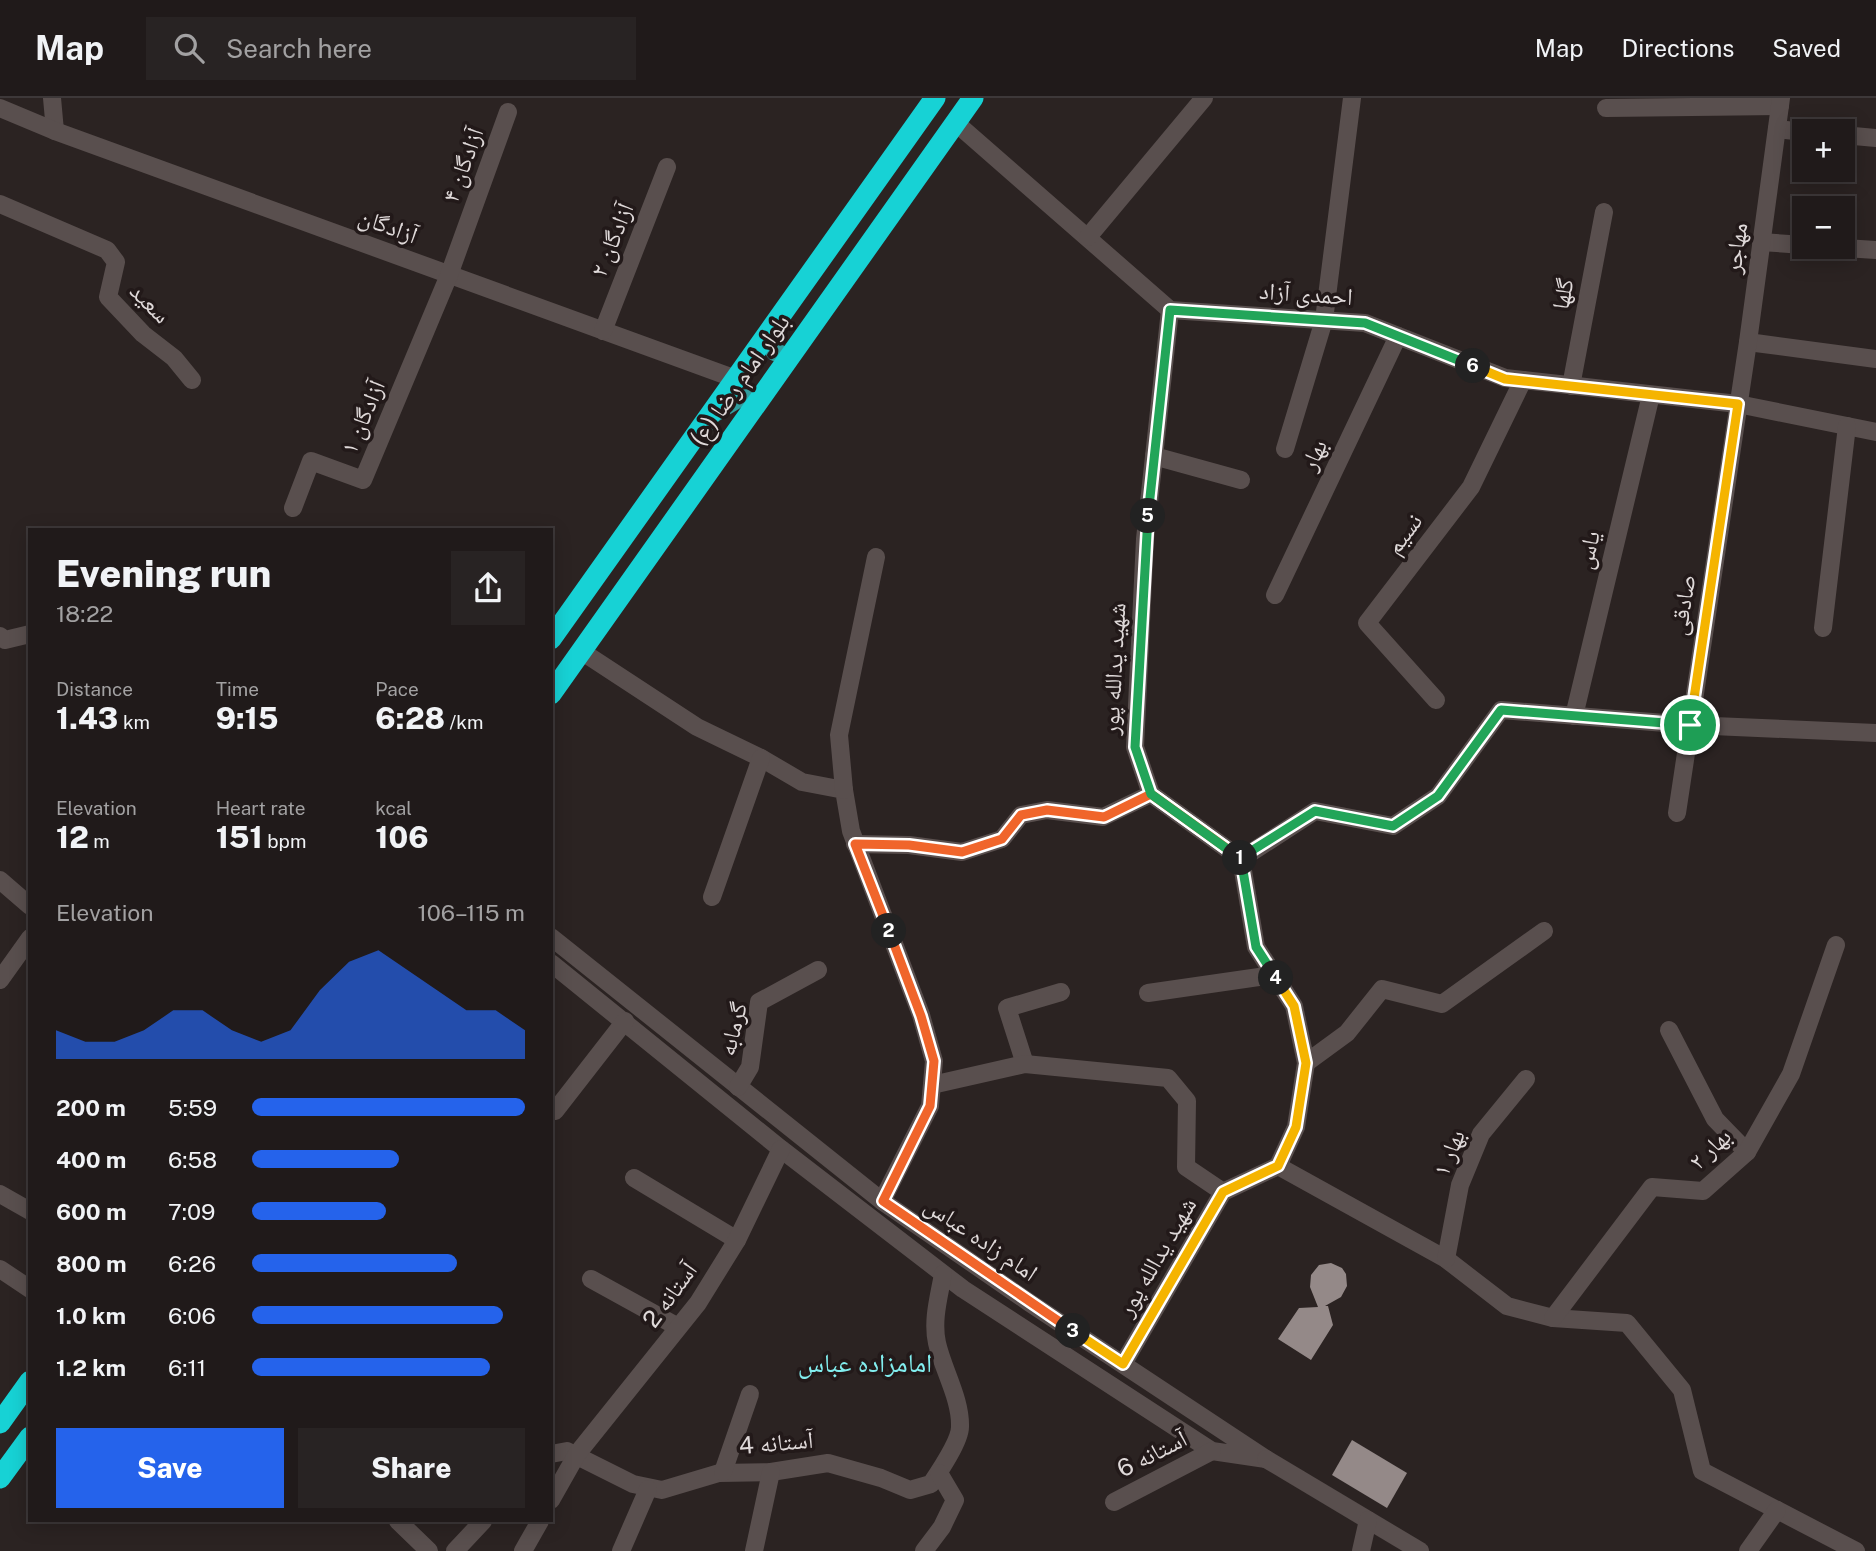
<!DOCTYPE html>
<meta charset="utf-8">
<style>
body{margin:0;font-family:"Public Sans","Noto Naskh Arabic",sans-serif;background:#282323;color:#f1f3f6;height:100vh;display:flex;flex-direction:column;font-size:26px;white-space:nowrap}
*{box-sizing:border-box;margin:0}
p{font-size:23px;color:#a2a1a2}
.icon{flex:none;width:38px;height:38px;fill:none;stroke:currentColor;stroke-width:2;stroke-linecap:round;stroke-linejoin:round}
.map{position:relative;flex:1;overflow:hidden}
.side{position:absolute;left:28px;top:430px;width:525px;height:994px;display:flex;flex-direction:column;background:#201a1a;border-radius:0px;box-shadow:0 4px 18px #0003,0 0 0 2px #3d3839}
.side>*{flex:none}
.fabs{position:absolute;left:1792px;top:21px;display:grid;gap:14px}
.fabs a{display:grid;place-items:center;width:63px;height:63px;border-radius:0px;background:#201a1a;box-shadow:0 4px 18px #0003,0 0 0 2px #3d3839;font-size:35px}
.pin{position:absolute;display:grid;place-items:center;width:60px;height:60px;color:#fff;margin:-30px;border:4px solid #fff;border-radius:50%;box-shadow:0 2px 7px #0007}
.km{position:absolute;width:35px;height:35px;margin:-18px;border-radius:50%;background:#222;color:#fff;font-size:19px;line-height:35px;text-align:center}
.round{display:grid;place-items:center;flex:none;width:74px;height:74px;border-radius:0px;background:#282323}
.summary{display:flex;align-items:center;justify-content:space-between;height:119px;padding:0 28px}
h1{font-size:38px;font-weight:800;line-height:52px}
.metrics{display:grid;grid-template-columns:repeat(3,1fr);gap:10px;height:119px;padding:7px 28px}
.metrics div{display:grid;align-content:center}
.metrics b{font-size:30px;font-weight:800}
.metrics small{font-size:19px;font-weight:400}
.metrics p{font-size:19px}
.chart{height:196px;padding:14px 28px}
.chart p{display:flex;justify-content:space-between}
.chart svg{width:100%;height:126px;margin-top:7px;fill:#2563eb;opacity:.7}
.action{display:flex;gap:14px;margin-top:auto;padding:14px 28px}
.action a{flex:1;height:80px;border-radius:0px;background:#2563eb;color:#fff;font-size:28px;font-weight:800;line-height:80px;text-align:center}
.action a+a{background:#282323;color:#f1f3f6}
ul{padding:0 28px;list-style:none;font-size:23px}
li{display:grid;grid-template-columns:112px 84px 1fr;align-items:center;height:52px}
li i{height:18px;border-radius:9px;background:#2563eb}
header{display:flex;align-items:center;gap:42px;box-sizing:border-box;height:98px;padding:0 35px;background:#201a1a;border-bottom:2px solid #3d3839}
header strong{font-size:33px}
nav{display:flex;gap:38px;margin-inline-start:auto;font-size:24px}
.search{width:490px;height:63px;background:#282323;display:flex;align-items:center;gap:18px;box-sizing:border-box;padding:0 24px;border-radius:0px;color:#a2a1a2;font-size:26px}
.map>svg:first-child{display:block}
</style>
<header>
<strong>Map</strong>
<div class="search"><svg class="icon" aria-label="search" viewBox="0 0 24 24"><circle cx="10" cy="10" r="6"/><path d="M15 15l6 6"/></svg>Search here</div>
<nav><a>Map</a><a>Directions</a><a>Saved</a></nav>
</header>
<div class="map">
<svg width="1876" height="1453" viewBox="0 0 1876 1453">
<rect width="100%" height="100%" fill="#2b2322"/>
<g fill="#948988">
<path d="M1331 1165 1342 1170 1346 1176 1347 1188 1341 1199 1325 1208H1328L1333 1227 1311 1262 1278 1241 1299 1210 1318 1209 1310 1189 1311 1177 1319 1167Z"/>
<path d="M1352 1342 1407 1375 1387 1410 1332 1377Z"/>
</g>
<g fill="none" stroke-linecap="round" stroke-linejoin="round">
<g stroke="#594f4e" stroke-width="18">
<path d="M52 0 55 33"/>
<path d="M0 10 55 33 736 281"/>
<path d="M1606 10 1780 8"/>
<path d="M956 25 1170 212 1365 225 1505 280 1738 306 1876 334"/>
<path d="M1777 31 1804 34"/>
<path d="M1843 37 1876 40"/>
<path d="M0 106 107 152 116 164 108 199 143 236 174 260 192 282"/>
<path d="M1088 139 1204 0"/>
<path d="M1761 144 1804 147"/>
<path d="M1829 149 1876 152"/>
<path d="M603 233 667 69"/>
<path d="M1748 244 1876 261"/>
<path d="M1571 288 1604 114"/>
<path d="M1285 351 1324 222 1352 0"/>
<path d="M1154 358 1241 382"/>
<path d="M293 410 311 363 363 382 449 177 508 14"/>
<path d="M1275 497 1398 238"/>
<path d="M1823 530 1847 328"/>
<path d="M0 538 5 542 30 536"/>
<path d="M581 553 697 629 761 660 802 684 844 692 851 733 921 917 934 963 930 1008 882 1103"/>
<path d="M1436 602 1367 525 1471 389 1523 282"/>
<path d="M1574 618 1651 297"/>
<path d="M844 692 839 637 876 459"/>
<path d="M1677 715 1748 244 1781 0"/>
<path d="M855 746 909 747 962 754 1002 741 1021 717 1047 712 1103 719 1151 696"/>
<path d="M1241 761 1315 713 1393 728 1438 698 1501 612 1690 627 1876 635"/>
<path d="M0 782 30 808"/>
<path d="M712 799 761 660"/>
<path d="M551 839 882 1103 1030 1205 1266 1361 1212 1353 963 1191 781 1051 551 865"/>
<path d="M0 882 30 840"/>
<path d="M1148 895 1273 877"/>
<path d="M1669 932 1715 1021 1747 1054"/>
<path d="M1306 965 1347 935 1382 891 1442 906 1544 833"/>
<path d="M1025 966 1007 910 1061 894"/>
<path d="M932 987 1025 966 1168 980 1187 1003 1186 1069 1223 1094"/>
<path d="M738 989 750 969 759 904 818 872"/>
<path d="M555 1013 625 923"/>
<path d="M1278 1068 1446 1161 1507 1208 1553 1220 1627 1225 1682 1292 1702 1373 1856 1453"/>
<path d="M634 1080 737 1142"/>
<path d="M0 1096 30 1113"/>
<path d="M1446 1161 1460 1087 1481 1036 1526 981"/>
<path d="M0 1171 30 1191"/>
<path d="M591 1181 678 1229"/>
<path d="M1553 1220 1652 1089 1703 1093 1747 1054 1791 976 1836 847"/>
<path d="M1123 1266 1223 1094 1278 1068 1296 1029 1306 965 1294 908 1256 849 1241 761 1151 696 1135 649 1145 441 1170 212"/>
<path d="M551 1356 567 1353 633 1386 662 1392 719 1375 771 1374 828 1365 881 1380 910 1392 931 1386C939 1374 960 1343 960 1329 961 1301 943 1272 937 1245 932 1222 939 1199 943 1176"/>
<path d="M1266 1361 1420 1453"/>
<path d="M723 1374 750 1296"/>
<path d="M551 1402 577 1356 698 1205 737 1142 781 1051"/>
<path d="M1114 1404 1212 1353"/>
<path d="M398 1423 429 1453"/>
<path d="M455 1453 483 1423"/>
<path d="M523 1453 540 1423"/>
<path d="M621 1453 648 1391"/>
<path d="M754 1453 771 1374"/>
<path d="M924 1453 942 1429 955 1402 939 1375"/>
<path d="M1361 1453 1368 1422"/>
<path d="M1748 1453 1777 1412"/>
</g>
<g stroke="#319e9f" stroke-width="18">
<path d="M765 240 775 254 788 259"/>
<path d="M713 316 738 301 761 299"/>
</g>
<g stroke="#17d2d5" stroke-width="21">
<path d="M551 541 935 0"/>
<path d="M551 596 973 0"/>
<path d="M0 1325 30 1283"/>
<path d="M0 1380 30 1339"/>
</g>
</g>
<g fill="none" stroke-linecap="round" stroke-linejoin="round">
<defs>
<path id="split-1" d="M1240 760 1315 713 1393 728 1438 698 1501 612 1690 627"/>
<path id="split-2" d="M889 833 855 746 909 747 962 754 1002 741 1021 717 1047 712 1104 719 1151 696 1240 760"/>
<path id="split-3" d="M889 833 921 918 934 963 930 1008 883 1103 1073 1233"/>
<path id="split-4" d="M1073 1233 1123 1266 1223 1094 1278 1068 1296 1029 1306 965 1294 908 1276 880"/>
<path id="split-5" d="M1148 418 1135 649 1151 696 1241 761 1256 849 1276 880"/>
<path id="split-6" d="M1148 418 1170 212 1365 225 1473 268"/>
<path id="split-7" d="M1473 268 1505 281 1738 306 1690 627"/>
</defs>
<use href="#split-1" stroke="#fff" stroke-width="14"/>
<use href="#split-2" stroke="#fff" stroke-width="14"/>
<use href="#split-3" stroke="#fff" stroke-width="14"/>
<use href="#split-4" stroke="#fff" stroke-width="14"/>
<use href="#split-5" stroke="#fff" stroke-width="14"/>
<use href="#split-6" stroke="#fff" stroke-width="14"/>
<use href="#split-7" stroke="#fff" stroke-width="14"/>
<use href="#split-1" stroke="#22a559" stroke-width="9"/>
<use href="#split-2" stroke="#f0652b" stroke-width="9"/>
<use href="#split-3" stroke="#f0652b" stroke-width="9"/>
<use href="#split-4" stroke="#f5b400" stroke-width="9"/>
<use href="#split-5" stroke="#22a559" stroke-width="9"/>
<use href="#split-6" stroke="#22a559" stroke-width="9"/>
<use href="#split-7" stroke="#f5b400" stroke-width="9"/>
</g>
<g text-anchor="middle" stroke-width="7" stroke-linejoin="round" paint-order="stroke">
<g font-size="24" fill="#dfd9d9" stroke="#221919">
<text transform="translate(463 67) rotate(-70)" y="8">آزادگان ۴</text>
<text transform="translate(388 128) rotate(20)" y="8">آزادگان</text>
<text transform="translate(612 142) rotate(-68)" y="8">آزادگان ۲</text>
<text transform="translate(1736 150) rotate(-82)" y="8">مهاجر</text>
<text transform="translate(1306 196) rotate(4)" y="8">احمدی آزاد</text>
<text transform="translate(1563 196) rotate(-79)" y="8">گلها</text>
<text transform="translate(150 205) rotate(45)" y="8">سعید</text>
<text transform="translate(740 282) rotate(-55)" y="8">بلوار امام رضا (ع)</text>
<text transform="translate(363 319) rotate(-67)" y="8">آزادگان ۱</text>
<text transform="translate(1314 357) rotate(-65)" y="8">بهار</text>
<text transform="translate(1404 436) rotate(-53)" y="8">نسیم</text>
<text transform="translate(1588 452) rotate(-77)" y="8">یاس</text>
<text transform="translate(1683 507) rotate(-81)" y="8">صادقی</text>
<text transform="translate(1114 571) rotate(-87)" y="8">شهید یدالله پور</text>
<text transform="translate(733 931) rotate(-76)" y="8">گرمابه</text>
<text transform="translate(1710 1051) rotate(-44)" y="8">بهار ۲</text>
<text transform="translate(1449 1055) rotate(-68)" y="8">بهار ۱</text>
<text transform="translate(981 1141) rotate(34)" y="8">امام زاده عباس</text>
<text transform="translate(1157 1159) rotate(-60)" y="8">شهید یدالله پور</text>
<text transform="translate(670 1197) rotate(-54)" y="8">آستانه 2</text>
<text transform="translate(776 1345) rotate(-5)" y="8">آستانه 4</text>
<text transform="translate(1152 1356) rotate(-27)" y="8">آستانه 6</text>
</g>
<g font-size="26" fill="#82eeef" stroke="#221919">
<text x="865" y="1274">امامزاده عباس</text>
</g>
</g>
</svg>
<div class="fabs">
<a>+</a>
<a>−</a>
</div>
<div class="pin" style="left:1690px;top:627px;background:#1e9e55"><svg class="icon" aria-label="arrive" viewBox="0 0 24 24"><path d="M6 21V4h12l-3 4 3 4H6"/></svg></div>
<b class="km" style="left:1240px;top:760px">1</b>
<b class="km" style="left:889px;top:833px">2</b>
<b class="km" style="left:1073px;top:1233px">3</b>
<b class="km" style="left:1276px;top:880px">4</b>
<b class="km" style="left:1148px;top:418px">5</b>
<b class="km" style="left:1473px;top:268px">6</b>
<section class="side">
<div class="summary"><div><h1>Evening run</h1><p>18:22</p></div><a class="round"><svg class="icon" aria-label="share" viewBox="0 0 24 24"><path d="M12 15V3M7 8l5-5 5 5M5 13v7h14v-7"/></svg></a></div>
<div class="metrics">
<div><p>Distance</p><b>1.43<small> km</small></b></div>
<div><p>Time</p><b>9:15</b></div>
<div><p>Pace</p><b>6:28<small> /km</small></b></div>
</div>
<div class="metrics">
<div><p>Elevation</p><b>12<small> m</small></b></div>
<div><p>Heart rate</p><b>151<small> bpm</small></b></div>
<div><p>kcal</p><b>106</b></div>
</div>
<div class="chart"><p><span>Elevation</span>106–115 m</p>
<svg viewBox="0 0 160 44" preserveAspectRatio="none"><path d="M0 44V34L10 38L20 38L30 34L40 27L50 27L60 34L70 38L80 34L90 20L100 10L110 6L120 13L130 20L140 27L150 27L160 34V44z"/></svg>
</div>
<ul>
<li><b>200 m</b>5:59<i style="width:100%"></i></li>
<li><b>400 m</b>6:58<i style="width:54%"></i></li>
<li><b>600 m</b>7:09<i style="width:49%"></i></li>
<li><b>800 m</b>6:26<i style="width:75%"></i></li>
<li><b>1.0 km</b>6:06<i style="width:92%"></i></li>
<li><b>1.2 km</b>6:11<i style="width:87%"></i></li>
</ul>
<div class="action"><a>Save</a><a>Share</a></div>
</section>
</div>
